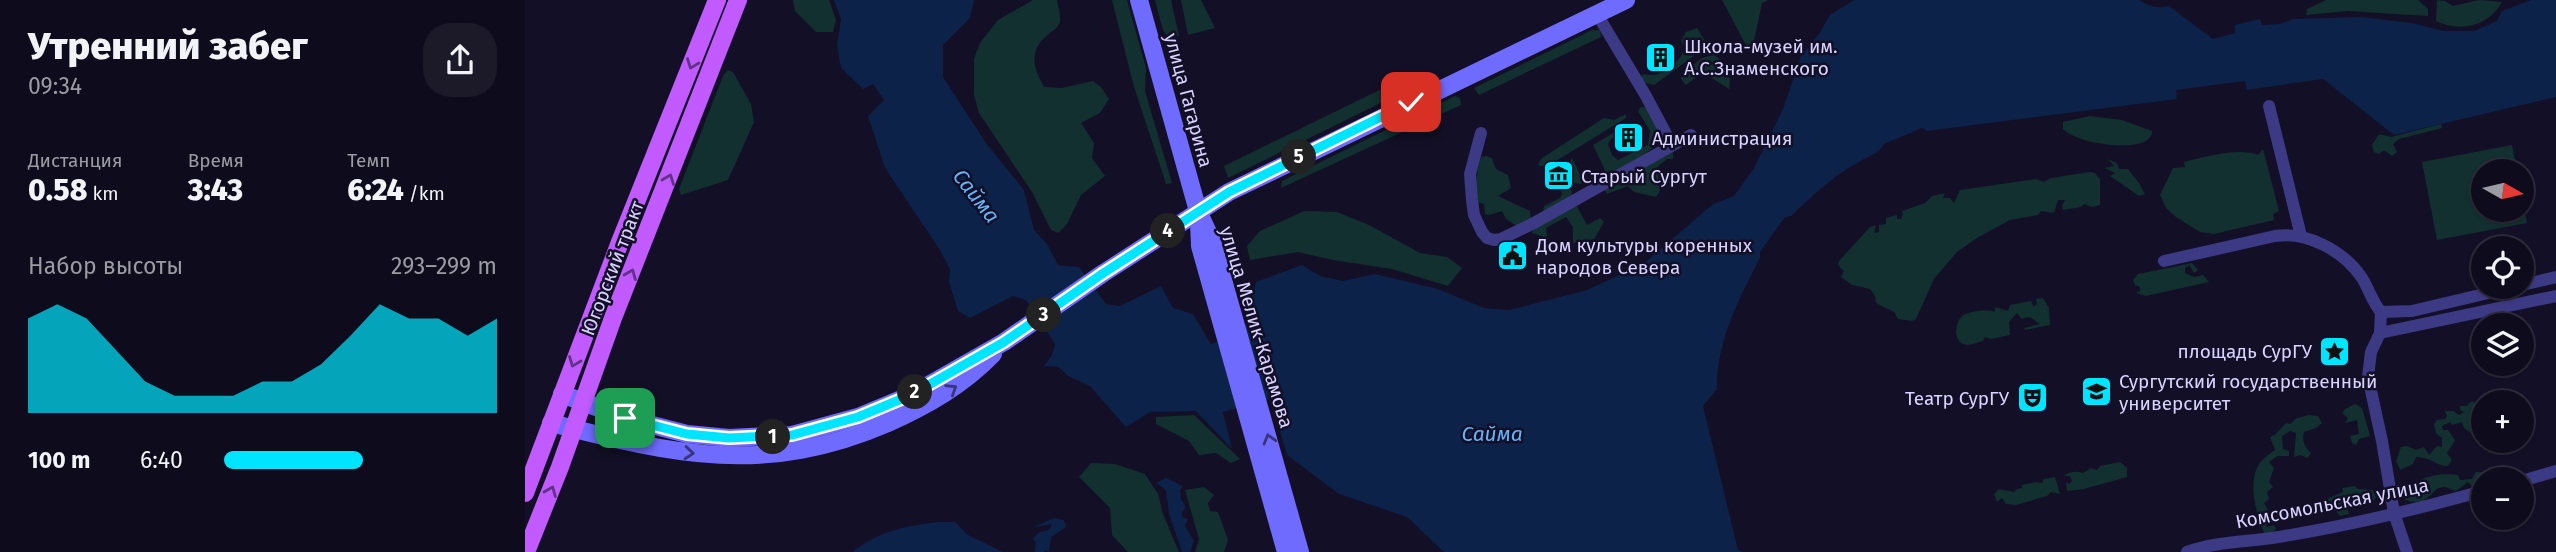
<!DOCTYPE html>
<html lang="ru">
<meta charset="utf-8">
<style>
body{margin:0;font-family:"Fira Sans",sans-serif;background:#1c1929;color:#f1f3f6;height:100vh;display:flex;flex-direction:column;font-size:26px;white-space:nowrap}
*{box-sizing:border-box;margin:0}
p{font-size:23px;color:#9b9ba3}
.icon{flex:none;width:38px;height:38px;fill:none;stroke:currentColor;stroke-width:2;stroke-linecap:round;stroke-linejoin:round}
.map{position:relative;flex:1;overflow:hidden}
.drawer{display:flex;flex-direction:column;background:#0e0b1c;width:525px}
.drawer>*{flex:none}
.needle{width:46px;rotate:98deg}
.fabs{position:absolute;left:1946px;top:159px;display:grid;gap:14px}
.fabs a{display:grid;place-items:center;width:63px;height:63px;border-radius:50%;background:#0e0b1c;box-shadow:0 2px 5px #0004,0 0 0 2px #2e2b3b;font-size:35px}
.pin{position:absolute;display:grid;place-items:center;width:60px;height:60px;color:#fff;margin:-30px;border-radius:14px;box-shadow:0 4px 10px #0006}
.km{position:absolute;width:35px;height:35px;margin:-18px;border-radius:50%;background:#222;color:#fff;font-size:19px;line-height:35px;text-align:center}
.round{display:grid;place-items:center;flex:none;width:74px;height:74px;border-radius:28px;background:#1c1929}
.headline{display:flex;align-items:center;justify-content:space-between;height:119px;padding:0 28px}
h1{font-size:38px;font-weight:800;line-height:52px}
.metrics{display:grid;grid-template-columns:repeat(3,1fr);gap:10px;height:119px;padding:7px 28px}
.metrics div{display:grid;align-content:center}
.metrics b{font-size:30px;font-weight:800}
.metrics small{font-size:19px;font-weight:400}
.metrics p{font-size:19px}
.chart{height:196px;padding:14px 28px}
.chart p{display:flex;justify-content:space-between}
.chart svg{width:100%;height:126px;margin-top:7px;fill:#00e5ff;opacity:.7}
ul{padding:0 28px;list-style:none;font-size:23px}
li{display:grid;grid-template-columns:112px 84px 1fr;align-items:center;height:52px}
li i{height:18px;border-radius:9px;background:#00e5ff}
main{display:flex;flex:1;min-height:0}
.map>svg:first-child{display:block}
</style>
<main>
<section class="drawer">
<div class="headline"><div><h1>Утренний забег</h1><p>09:34</p></div><a class="round"><svg class="icon" aria-label="share" viewBox="0 0 24 24"><path d="M12 15V3M7 8l5-5 5 5M5 13v7h14v-7"/></svg></a></div>
<div class="metrics">
<div><p>Дистанция</p><b>0.58<small> km</small></b></div>
<div><p>Время</p><b>3:43</b></div>
<div><p>Темп</p><b>6:24<small> /km</small></b></div>
</div>
<div class="chart"><p><span>Набор высоты</span>293–299 m</p>
<svg viewBox="0 0 160 44" preserveAspectRatio="none"><path d="M0 44V11L10 6L20 11L30 22L40 33L50 38L60 38L70 38L80 33L90 33L100 27L110 17L120 6L130 11L140 11L150 17L160 11V44z"/></svg>
</div>
<ul>
<li><b>100 m</b>6:40<i style="width:51%"></i></li>
</ul>
</section>
<div class="map">
<svg width="2031" height="552" viewBox="0 0 2031 552">
<rect width="100%" height="100%" fill="#130f26"/>
<g fill="#12302f">
<path d="M268 0H304L311 20 308 32H291L270 11Z"/>
<path d="M508 0H532C533 7 536 15 535 22 533 28 528 30 524 34 503 50 508 67 519 87L537 88 568 81 576 87 584 99 575 113 556 123 569 143 567 158 580 176 556 195 542 224 533 233 526 230 507 192 454 113 449 95V59L455 43 473 20Z"/>
<path d="M587 0H602L621 68 620 91 647 183 641 184 609 87Z"/>
<path d="M630 0H646L654 36H642L638 30Z"/>
<path d="M656 0H676L690 28 663 35Z"/>
<path d="M1197 0H1243L1237 3 1229 41 1222 47Z"/>
<path d="M1801 0H1893L1903 9V16L1823 11 1781 15 1782 9Z"/>
<path d="M1912 0 1920 1 1928 6 1954 0 1977 2C1964 26 1935 33 1911 21Z"/>
<path d="M1172 28 1182 44 1181 47 1129 85 1117 82 1114 77 1119 74C1136 79 1153 64 1160 49L1156 41 1161 32Z"/>
<path d="M1067 30H1075L1076 37 954 95 949 88Z"/>
<path d="M1188 55C1200 60 1208 76 1204 89L1185 77 1174 75 1161 85 1156 79 1157 74 1177 58Z"/>
<path d="M203 70 208 72 226 104 229 122 203 180 156 195 154 189 198 76Z"/>
<path d="M871 82 875 89 872 95 703 178 699 166Z"/>
<path d="M930 96 935 98 936 105 756 188 757 181Z"/>
<path d="M1116 107H1122L1137 139 1118 156 1066 186V181L1080 170 1068 145 1100 126H1104V129L1086 139 1083 144 1087 155 1093 160 1123 145 1125 131 1113 111Z"/>
<path d="M1101 114V118L1023 166H1015L1013 164 1017 158 1079 118 1089 120Z"/>
<path d="M1565 116 1597 120 1627 131V134C1625 137 1623 140 1619 142 1600 150 1552 143 1538 129V122Z"/>
<path d="M1916 124 1917 128 1874 139 1868 144 1872 152 1867 156 1859 150 1854 154 1849 152 1847 145 1854 134 1866 137Z"/>
<path d="M1987 145 1992 171 1958 172V210H1997V196L2002 223 1912 240 1897 162Z"/>
<path d="M1738 149 1754 211 1748 214 1749 220 1689 234 1675 232 1651 217 1641 208 1635 195 1648 168 1660 167 1659 162C1677 157 1715 147 1733 155Z"/>
<path d="M1148 152V159H1142L1131 168C1133 180 1140 186 1131 197L1109 192 1103 186 1082 194 1079 189Z"/>
<path d="M961 156 967 158 971 169 983 175 986 188 973 196 1005 211 1006 219 992 226 981 219 977 211 964 215 960 214 959 204 952 202C951 186 951 171 956 157Z"/>
<path d="M1047 158 1056 176V184L1050 183 1046 187 1047 195 1022 212 1018 211 1019 206 1035 198 1037 194 1028 169 1043 165Z"/>
<path d="M1583 159 1592 163 1594 169H1603L1614 183 1620 194 1614 196 1585 176 1590 173 1580 168 1589 166Z"/>
<path d="M1565 172 1570 173 1575 179V205L1567 207 1559 204 1556 207 1538 210 1537 206 1540 200H1533L1529 213 1516 211 1513 215 1485 220 1452 238 1432 252 1409 279 1391 319 1387 321 1373 319 1369 312 1351 303 1350 296 1345 289 1327 285 1316 277 1319 271 1313 265 1314 261 1345 227 1351 225 1349 233 1354 232V225L1361 224V218L1372 215V219H1376L1378 214 1377 211 1400 203 1407 196 1420 193 1418 198H1425L1429 203 1435 190 1511 179 1519 182 1526 178Z"/>
<path d="M1050 203 1062 225 1075 218 1079 222 1069 239 1048 243V227L1041 217 1021 228 1022 236 1019 237 1007 233 1008 228Z"/>
<path d="M779 211 812 212 844 225 895 253 922 257 937 268 923 286 867 269 808 260 773 252 725 260 722 246 735 231Z"/>
<path d="M1667 263 1673 270 1669 273 1664 265 1660 268V273L1669 277 1678 275 1684 282 1621 296 1611 293 1615 291V287L1610 285 1608 280 1613 274Z"/>
<path d="M1518 298 1524 308 1525 325 1500 330 1499 328 1515 324C1507 320 1509 315 1497 319L1492 313 1484 322 1485 335 1466 339 1460 337 1458 341C1453 342 1447 345 1442 345 1427 342 1430 325 1436 317 1442 311 1462 309 1470 312V307L1483 311 1485 305 1506 301 1509 307 1512 304 1511 299Z"/>
<path d="M1947 401 1958 407 1953 424 1957 432 1950 436 1939 428 1937 422 1927 425 1925 422 1917 426 1918 430H1923L1930 440 1922 453 1927 460 1923 466C1911 466 1904 456 1891 457L1888 464 1875 470 1871 461 1876 447 1882 446 1891 450 1899 447 1904 455 1912 446 1917 447V438L1911 433 1909 424 1912 420 1920 419 1922 416 1920 411H1928L1934 415 1939 412 1935 410V406H1941Z"/>
<path d="M1830 404 1837 408 1845 436 1834 439 1831 445 1827 443 1825 436 1834 434 1832 420 1820 423 1823 418 1817 413 1820 409Z"/>
<path d="M669 415 715 459 706 463 691 453 674 455 664 441 631 424V417Z"/>
<path d="M1784 415 1793 416 1797 423 1791 428 1779 432C1777 441 1779 446 1786 453L1783 458 1775 455 1769 457 1771 433 1765 431 1757 436 1758 449 1764 451V456H1752L1744 462 1749 468 1744 482 1748 487 1742 492 1744 499 1739 503 1745 513 1738 515 1742 527 1749 525 1751 529 1746 534H1740C1732 518 1722 483 1734 464 1737 459 1745 454 1750 450L1745 437 1750 435 1761 423 1765 424 1772 418Z"/>
<path d="M1595 462 1602 468V477L1559 489 1542 491 1541 482 1544 484 1547 481 1545 476H1539C1545 471 1551 471 1558 473L1566 468 1572 470 1575 466Z"/>
<path d="M566 463 590 464 620 474 633 494 638 514 654 552H603L587 535 585 508 554 477Z"/>
<path d="M1983 470 1980 477 1974 479 1957 477 1955 483 1948 487 1943 482 1931 491C1927 490 1923 487 1919 487 1905 487 1906 508 1880 500 1884 477 1914 472 1933 475L1935 480 1947 479 1951 472 1971 473Z"/>
<path d="M1530 477 1535 494 1526 492 1522 496 1491 505 1481 504 1477 498 1472 502 1469 494 1474 489 1489 492 1492 489 1497 488V485L1511 482 1517 483 1519 479Z"/>
<path d="M1830 486 1833 489 1848 490 1851 497 1847 503 1840 501 1836 505H1830V500H1827L1826 505 1822 506 1824 514 1815 516 1811 511H1802L1798 503 1804 498 1818 492 1817 488Z"/>
<path d="M679 487 689 495 683 503 685 511 693 512 703 540 699 552H670L674 539 660 490Z"/>
</g>
<g fill="#0c2248">
<path d="M309 0H449L445 18 418 45V77L461 143 499 190 509 230 522 244 533 265 554 267 581 304 595 306 636 286 648 308 668 314 686 344 719 332 731 282 777 265 795 276 818 281 850 274 913 289 959 308 984 310 1062 290 1118 264 1188 204 1209 196 1229 168 1258 109 1276 56 1294 34 1305 15 1329 0H1614C1624 6 1632 9 1644 6L1688 39 1710 33V25L1735 19 1737 25 1755 24 1768 19 1836 17 1887 23 1918 31H1949L1972 21 1977 11 2006 0H2031V97L1869 135 1798 79 1722 90 1720 81 1651 90 1652 99 1402 131 1397 128 1359 144C1355 154 1341 157 1332 163 1307 177 1286 197 1266 216L1260 217 1235 252V258C1214 299 1191 342 1192 389L1178 406 1213 550 1218 552H919L882 517 814 494 762 455 745 399 698 412 707 449 671 411 625 412 601 427 565 386 543 376 534 367 519 366 527 355 530 344 501 300 488 296 445 318 433 311 424 282 425 270 415 250 360 168 343 116 359 100 348 84 338 89 316 68 312 45 316 19Z"/>
<path d="M641 478 658 486 655 490 656 499 661 508 657 512V517L663 519 660 526 669 541 665 552H657L644 514 641 490 631 483Z"/>
<path d="M529 518 539 520 541 527 526 537 524 552 520 550 519 552H510L511 543 508 539 513 533 525 529 527 524 506 528Z"/>
<path d="M413 522H430L443 535 478 552H328C353 531 381 526 413 522Z"/>
</g>
<g fill="none" stroke-linecap="round" stroke-linejoin="round">
<g stroke="#3d3a85" stroke-width="12">
<path d="M1072 14 1121 96 1147 145"/>
<path d="M1744 106 1776 236"/>
<path d="M956 133 945 174 947 200 949 215 957 232 962 238 969 240 976 239 1009 223 1166 135"/>
<path d="M1639 261 1750 236C1782 231 1819 251 1837 278 1844 289 1847 302 1856 312"/>
<path d="M1997 285 2031 277"/>
<path d="M1856 312 1855 333 1846 352 1843 377 1857 441 1869 513 1882 552"/>
<path d="M1856 312 1887 311 1989 287"/>
<path d="M1855 333 2031 296"/>
<path d="M1997 481 2031 471"/>
<path d="M1662 552C1689 542 1719 542 1747 538 1818 527 1889 510 1958 491"/>
</g>
<g stroke="#6f6bff" stroke-width="18">
<path d="M614 0 673 211 687 241 775 552"/>
<path d="M674 222 675 246 761 552"/>
<path d="M37 394 100 418 162 434 204 438 267 435 333 417 386 395 479 342 577 274 704 192 1101 0"/>
<path d="M26 423C150 455 240 476 363 423 403 405 438 385 468 354"/>
</g>
<g stroke="#c25bff" stroke-width="18">
<path d="M0 493 95 242 192 0"/>
<path d="M1 552 35 467 88 318 213 0"/>
</g>
</g>
<defs><path id="oneway-chevron" d="M-2-3.5L2.5 0L-2 3.5" fill="none" stroke-width="1.6" stroke-linecap="round" stroke-linejoin="round" transform="scale(1.75)"/></defs>
<g stroke="#623188">
<use href="#oneway-chevron" transform="translate(167 64) rotate(111)"/>
<use href="#oneway-chevron" transform="translate(144 179) rotate(-69)"/>
<use href="#oneway-chevron" transform="translate(106 274) rotate(-68)"/>
<use href="#oneway-chevron" transform="translate(49 362) rotate(111)"/>
<use href="#oneway-chevron" transform="translate(26 491) rotate(-68)"/>
</g>
<g stroke="#38347d">
<use href="#oneway-chevron" transform="translate(427 389) rotate(-33)"/>
<use href="#oneway-chevron" transform="translate(744 439) rotate(-106)"/>
<use href="#oneway-chevron" transform="translate(164 453) rotate(5)"/>
</g>
<g fill="none" stroke-linecap="round" stroke-linejoin="round">
<defs>
<path id="route" d="M100 418 162 434 204 438 267 435 333 417 386 395 479 342 577 274 704 192 886 102"/>
</defs>
<use href="#route" stroke="#fff" stroke-width="14"/>
<use href="#route" stroke="#00e5ff" stroke-width="9"/>
</g>
<defs>
<symbol id="building-square" viewBox="-11 -11 22 22"><rect x="-9" y="-9" width="18" height="18" rx="4" fill="#00e5ff" stroke="#130f26"/><path d="M-4-6H4V6H1V3H-1V6H-4ZM-2.5-4.3h1.7v1.8h-1.7ZM.8-4.3h1.7v1.8H.8ZM-2.5-1h1.7V.8h-1.7ZM.8-1h1.7V.8H.8Z" fill="#111"/></symbol>
<symbol id="museum-square" viewBox="-11 -11 22 22"><rect x="-9" y="-9" width="18" height="18" rx="4" fill="#00e5ff" stroke="#130f26"/><path d="M0-6L6-3V-2H-6V-3ZM-5-1h2V3h-2ZM-1-1h2V3h-2ZM3-1h2V3H3ZM-6 4H6V6H-6Z" fill="#111"/></symbol>
<symbol id="civic-square" viewBox="-11 -11 22 22"><rect x="-9" y="-9" width="18" height="18" rx="4" fill="#00e5ff" stroke="#130f26"/><path d="M-.6-6.5H3V-4.5H.6V-3L4-1V1h2V6H-6V1h2V-1L-.6-3ZM-1.2 2.5V6h2.4V2.5Z" fill="#111"/></symbol>
<symbol id="sight-square" viewBox="-11 -11 22 22"><rect x="-9" y="-9" width="18" height="18" rx="4" fill="#00e5ff" stroke="#130f26"/><path d="M0-6L1.8-2.2L6-1.7L2.9 1.2L3.7 5.4L0 3.3L-3.7 5.4L-2.9 1.2L-6-1.7L-1.8-2.2Z" fill="#111"/></symbol>
<symbol id="university-square" viewBox="-11 -11 22 22"><rect x="-9" y="-9" width="18" height="18" rx="4" fill="#00e5ff" stroke="#130f26"/><path d="M0-5L7-2L0 1L-7-2ZM-4 1L0 2.5L4 1V4Q0 6-4 4Z" fill="#111"/></symbol>
<symbol id="theatre-square" viewBox="-11 -11 22 22"><rect x="-9" y="-9" width="18" height="18" rx="4" fill="#00e5ff" stroke="#130f26"/><path d="M-5-5.5Q0-4 5-5.5V0Q5 5 0 6Q-5 5-5 0ZM-3.3-2.5H-1v1.5H-3.3ZM1-2.5H3.3v1.5H1ZM-2.8 1Q0 5.5 2.8 1Z" fill="#111"/></symbol>
</defs>
<g fill-rule="evenodd">
<use href="#building-square" x="1118" y="40" width="35" height="35"/>
<use href="#building-square" x="1086" y="120" width="35" height="35"/>
<use href="#museum-square" x="1016" y="158" width="35" height="35"/>
<use href="#civic-square" x="970" y="238" width="35" height="35"/>
<use href="#sight-square" x="1792" y="334" width="35" height="35"/>
<use href="#university-square" x="1554" y="374" width="35" height="35"/>
<use href="#theatre-square" x="1490" y="380" width="35" height="35"/>
</g>
<g text-anchor="middle" stroke-width="5" stroke-linejoin="round" paint-order="stroke">
<g font-size="19" fill="#d9d4ff" stroke="#130f26" text-anchor="start">
<text x="1159" y="53">Школа-музей им.<tspan x="1159" dy="22">А.С.Знаменского</tspan></text>
<text x="1127" y="145">Администрация</text>
<text x="1056" y="183">Старый Сургут</text>
<text x="1011" y="252">Дом культуры коренных<tspan x="1011" dy="22">народов Севера</tspan></text>
<text x="1787" y="358" text-anchor="end">площадь СурГУ</text>
<text x="1594" y="388">Сургутский государственный<tspan x="1594" dy="22">университет</tspan></text>
<text x="1484" y="405" text-anchor="end">Театр СурГУ</text>
</g>
<g font-size="19" fill="#d9d4ff" stroke="#130f26">
<text transform="translate(664 100) rotate(75)" y="7">улица Гагарина</text>
<text transform="translate(87 268) rotate(-69)" y="7">Югорский тракт</text>
<text transform="translate(732 327) rotate(73)" y="7">улица Мелик-Карамова</text>
<text transform="translate(1807 503) rotate(-11)" y="7">Комсомольская улица</text>
</g>
<g font-size="21" font-style="italic" fill="#62b6ff" stroke="#130f26">
<text transform="translate(451 196) rotate(52)" y="7">Сайма</text>
<text x="967" y="441">Сайма</text>
</g>
</g>
</svg>
<div class="fabs">
<a><svg class="needle" viewBox="-14 -14 28 28"><path d="M0-13l5 13h-10z" fill="#e53935"/><path d="M0 13l5-13h-10z" fill="#9b9ba3"/></svg></a>
<a><svg class="icon" aria-label="locate" viewBox="0 0 24 24"><circle cx="12" cy="12" r="6"/><path d="M12 2v4M12 18v4M2 12h4M18 12h4"/></svg></a>
<a><svg class="icon" aria-label="layers" viewBox="0 0 24 24"><path d="M12 4l9 5-9 5-9-5zM3 14l9 5 9-5"/></svg></a>
<a>+</a>
<a>−</a>
</div>
<div class="pin" style="left:100px;top:418px;background:#1e9e55"><svg class="icon" aria-label="arrive" viewBox="0 0 24 24"><path d="M6 21V4h12l-3 4 3 4H6"/></svg></div>
<div class="pin" style="left:886px;top:102px;background:#d93025"><svg class="icon" aria-label="check" viewBox="0 0 24 24"><path d="M5 12l5 5 9-10"/></svg></div>
<b class="km" style="left:248px;top:437px">1</b>
<b class="km" style="left:390px;top:392px">2</b>
<b class="km" style="left:519px;top:315px">3</b>
<b class="km" style="left:643px;top:231px">4</b>
<b class="km" style="left:774px;top:157px">5</b>
</div>
</main>
